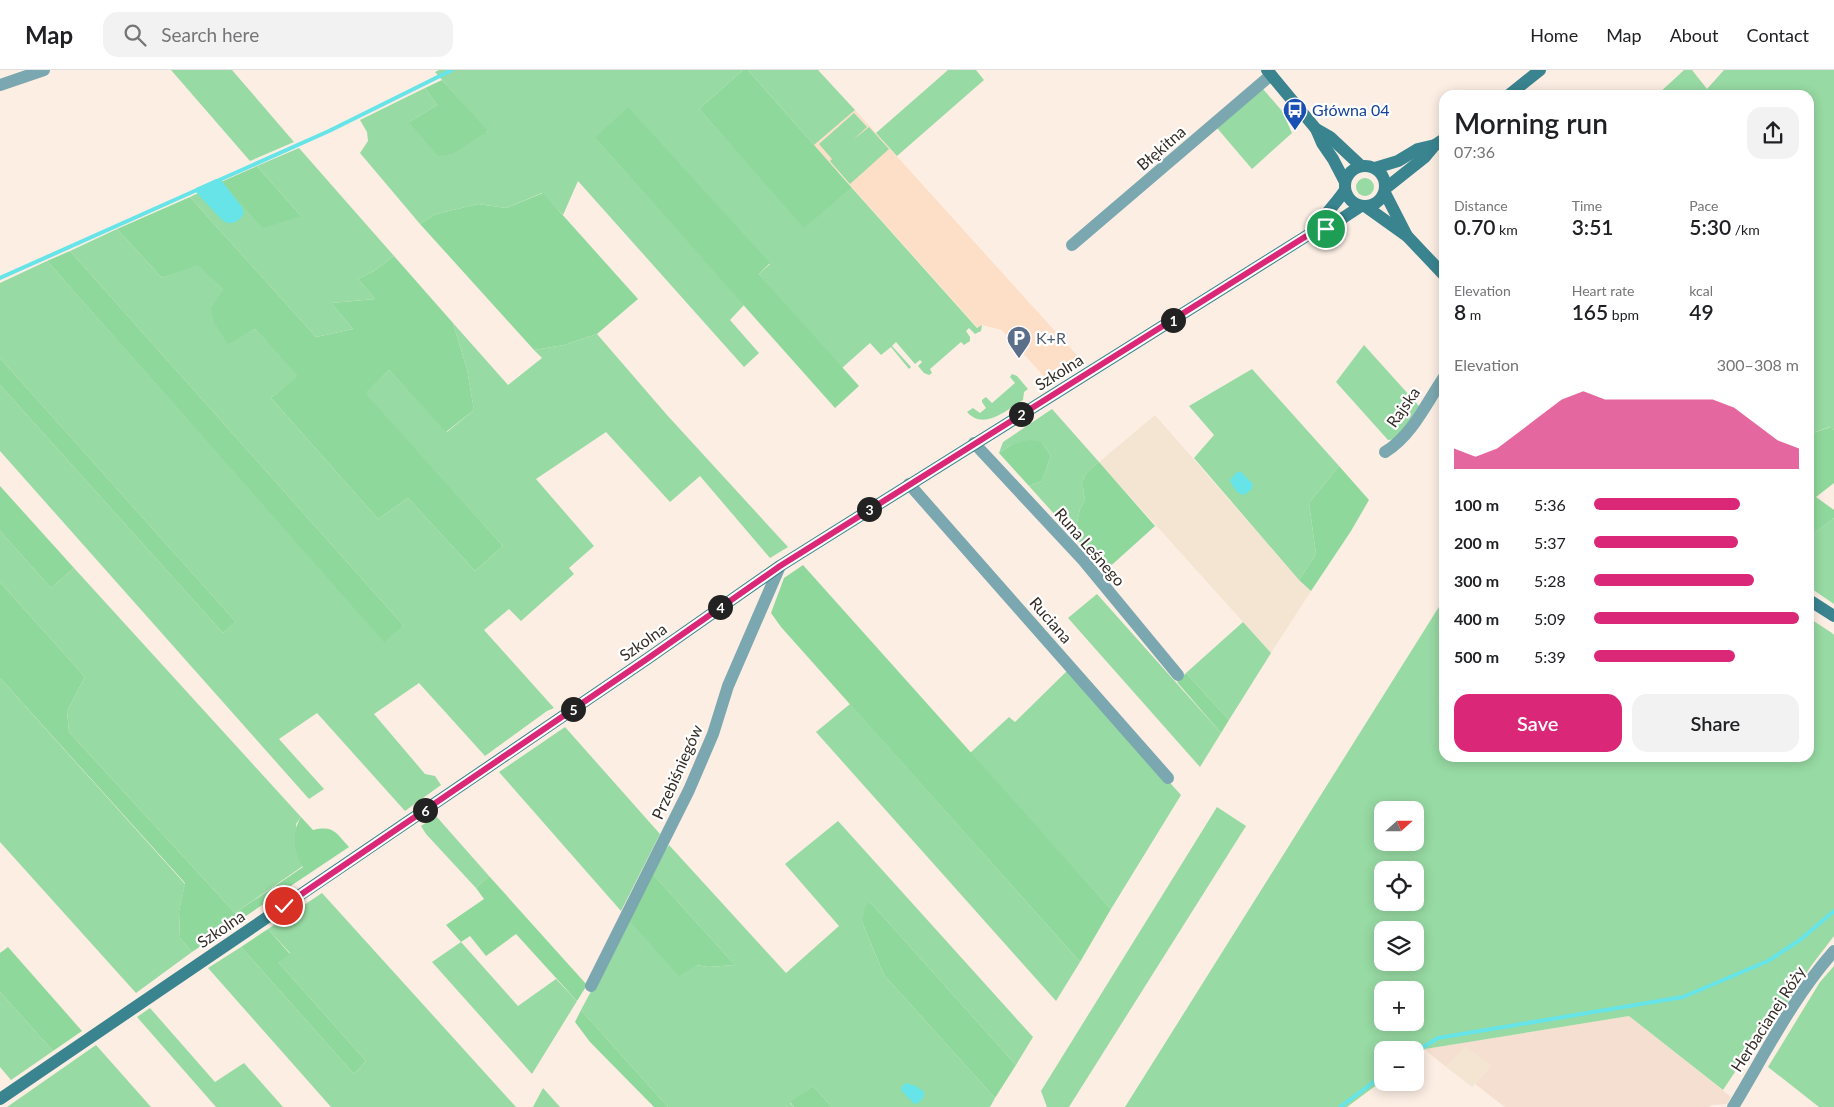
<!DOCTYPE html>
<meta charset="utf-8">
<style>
body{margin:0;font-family:Lato,sans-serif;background:#f2f2f2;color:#202124;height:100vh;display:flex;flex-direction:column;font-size:19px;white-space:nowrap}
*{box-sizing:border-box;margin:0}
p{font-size:16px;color:#757577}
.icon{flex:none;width:28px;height:28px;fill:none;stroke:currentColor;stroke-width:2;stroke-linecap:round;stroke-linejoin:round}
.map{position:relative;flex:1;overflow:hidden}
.sheet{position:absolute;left:1439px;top:20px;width:375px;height:672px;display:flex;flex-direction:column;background:#fff;border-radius:15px;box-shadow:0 2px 12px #0003}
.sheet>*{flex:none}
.needle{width:32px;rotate:69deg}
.controls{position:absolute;left:1374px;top:731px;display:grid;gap:10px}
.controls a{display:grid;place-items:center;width:50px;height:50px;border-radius:10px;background:#fff;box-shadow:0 2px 12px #0003;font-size:25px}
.pin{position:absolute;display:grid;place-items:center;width:42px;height:42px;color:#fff;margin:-21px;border:2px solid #fff;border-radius:50%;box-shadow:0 1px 5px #0007}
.km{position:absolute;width:25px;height:25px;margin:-12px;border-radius:50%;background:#222;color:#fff;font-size:14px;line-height:25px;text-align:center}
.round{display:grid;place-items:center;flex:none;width:52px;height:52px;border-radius:15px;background:#f2f2f2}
.summary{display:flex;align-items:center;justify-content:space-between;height:85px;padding:0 15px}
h1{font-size:28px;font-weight:600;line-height:38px}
.metrics{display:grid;grid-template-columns:repeat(3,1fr);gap:8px;height:85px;padding:5px 15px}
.metrics div{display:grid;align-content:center}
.metrics b{font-size:21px;font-weight:600}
.metrics small{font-size:14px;font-weight:400}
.metrics p{font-size:14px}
.chart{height:140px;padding:10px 15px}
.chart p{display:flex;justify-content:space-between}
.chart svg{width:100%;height:90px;margin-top:5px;fill:#db2777;opacity:.7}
.cta{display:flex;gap:10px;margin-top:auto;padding:10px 15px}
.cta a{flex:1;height:58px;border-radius:15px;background:#db2777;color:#fff;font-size:20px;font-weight:600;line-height:58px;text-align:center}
.cta a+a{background:#f2f2f2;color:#202124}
ul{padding:0 15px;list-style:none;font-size:16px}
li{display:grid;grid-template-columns:80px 60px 1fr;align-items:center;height:38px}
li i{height:12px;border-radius:6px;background:#db2777}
header{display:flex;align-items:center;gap:30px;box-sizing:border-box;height:70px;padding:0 25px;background:#fff;border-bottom:1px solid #e0e0e0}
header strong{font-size:24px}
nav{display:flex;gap:28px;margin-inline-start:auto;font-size:18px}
.search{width:350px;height:45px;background:#f2f2f2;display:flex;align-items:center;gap:12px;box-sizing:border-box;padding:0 18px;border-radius:15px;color:#757577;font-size:19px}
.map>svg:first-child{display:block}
</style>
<header>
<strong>Map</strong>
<div class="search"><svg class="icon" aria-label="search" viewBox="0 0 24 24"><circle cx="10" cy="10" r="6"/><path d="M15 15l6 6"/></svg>Search here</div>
<nav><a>Home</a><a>Map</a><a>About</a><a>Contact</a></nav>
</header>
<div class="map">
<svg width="1834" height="1037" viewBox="0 0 1834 1037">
<rect width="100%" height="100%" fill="#fceee3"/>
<path fill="#f4dfd0" d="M1629 946 1731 1027 1727 1034 1711 1035 1709 1037H1505L1475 1014 1491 996 1466 977 1446 997 1424 979Z"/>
<g fill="#f4e5d2">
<path d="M1155 345 1299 510 1311 521 1271 583 1099 392Z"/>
<path d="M1466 976 1491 996 1472 1017 1446 997Z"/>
</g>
<path fill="#fddfc7" d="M855 40 1082 291 1049 312 1002 260 982 255 978 258 814 75Z"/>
<g fill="#97daa3" fill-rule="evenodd">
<path d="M171 0H232L294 72 250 91Z"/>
<path d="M439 0H743L699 39 804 157 852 118 977 258 982 255 981 261 975 264 969 258 966 261 970 267V271L964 275 961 272 930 299 932 303 929 305 924 303 918 296 922 292 920 290 915 294 896 272 892 276 911 297 909 299 891 277 881 285 870 273 842 298 759 204 770 194 596 69 744 235 730 250 759 283 744 297 578 111 563 145 542 123 506 138 478 134 436 144 420 154 360 83 368 71 367 62 360 50 425 18 437 35 409 52 488 62 435 2Z"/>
<path d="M748 0H818L855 40 814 75Z"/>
<path d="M948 0H976L984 10 897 86 876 63Z"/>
<path d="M1684 0H1692L1707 19 1724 0H1834V360L1830 357 1809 364V25H1657Z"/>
<path d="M1263 19 1282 41 1292 63 1252 99 1217 58Z"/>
<path d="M854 43 867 57 853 70 869 57 889 79 850 114 830 91 832 89 819 74Z"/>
<path d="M299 78 394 186 374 201 358 209 375 229 331 233 353 259 316 267 190 127 221 112 301 146 257 96Z"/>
<circle cx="1365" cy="117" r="9"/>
<path d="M117 159 162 208 198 194 223 220 228 273 255 259 299 306 271 328 378 449 408 428 475 501 503 476 364 323 389 300 447 362 474 340 467 299 453 253 508 315 542 288 534 280 564 275 597 264 667 345 788 477 770 488 700 406 670 432 606 362 536 409 594 476 569 498 574 504 521 551 509 539 484 560 554 638 547 641 485 686 419 613 374 644 425 704 435 706 441 715 405 741 317 643 279 669 324 719 309 729 0 381V315L223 563 236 552 0 288V213L47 191 384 571 404 556 70 181Z"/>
<path d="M1364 275 1419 336 1397 369 1388 370 1336 312Z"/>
<path d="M1252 299 1339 396 1309 433 1316 484 1299 510 1194 388 1214 365 1189 336Z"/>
<path d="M1012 304 1017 306 1028 319 1024 322 1023 330C1007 340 984 361 967 342L973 338 980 343 986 338 982 332V330L986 327 992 333 1015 313 1010 307Z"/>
<path d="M1052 339 1099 392C1081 406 1081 408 1085 430L1080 439 1074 466 1029 416 1042 411 1051 386 1042 372 1013 374 999 383 1003 372Z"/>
<path d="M1834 448V534L1809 517V467Z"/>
<path d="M0 461 51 518 74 498 301 747 296 754 303 796 235 843 69 662 67 641 85 607 0 512Z"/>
<path d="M1097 524 1221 663 1200 697 1068 548Z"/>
<path d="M1442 532 1444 535V688H1809V548L1832 563 1834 565V866L1811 896 1780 944 1775 942 1723 1020 1629 946 1425 979 1415 986V980H1382V1011L1347 1037H1125ZM1382 740H1415V772H1382ZM1382 800H1415V832H1382ZM1382 860H1415V892H1382ZM1382 920H1415V952H1382Z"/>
<path d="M1243 552 1271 583 1229 650 1186 603Z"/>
<path d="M1068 600 1181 725 1111 839 970 683 1009 647 1015 652Z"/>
<path d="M0 608 185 814 179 841 180 868 192 882 136 923 0 772Z"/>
<path d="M850 634 1080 892 1056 931 816 662Z"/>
<path d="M565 657 660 764 621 841 499 702Z"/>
<path d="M1217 737 1246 756 1069 1037H1047L1041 1021Z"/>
<path d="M436 746 489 806 476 818 426 764 421 756Z"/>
<path d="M838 751 1033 967 1016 995 870 832 862 852 884 905 995 1028 990 1037H832L813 1016 790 1033 794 1037H668L581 940 629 850 696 895 708 897 735 895 650 801 669 775 786 903 839 856 785 794Z"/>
<path d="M322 823 516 1037H331L208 898 241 877 354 1004 366 991 279 893 290 883 268 859Z"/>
<path d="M461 872 518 936 556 909 577 931 532 1004 432 892Z"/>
<path d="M1834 896V1037H1819L1768 997 1820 912Z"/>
<path d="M0 922 53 981 11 1010 0 997Z"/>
<path d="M150 938 215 1012 244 993 283 1037H216L137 947Z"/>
<path d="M96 975 151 1037H7Z"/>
<path d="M543 1018 560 1037H533Z"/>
</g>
<g fill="#8fd89c">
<path d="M743 0H748L852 118 804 158 699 39Z"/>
<path d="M442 10 488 61 452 84 438 86 409 52 437 35 425 18Z"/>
<path d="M628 37 770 193 759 204 859 316 835 338 595 68Z"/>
<path d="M257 96 301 146 263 158 221 112Z"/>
<path d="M543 123 638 229 597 264 564 275 534 280 420 154 436 144 478 134 506 138Z"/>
<path d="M190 127 316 267 353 259 331 233 375 229 358 209 374 201 394 186 453 253 467 299 474 340 446 362 389 300 365 323 503 476 475 501 408 428 378 449 271 328 298 306 255 259 228 274 214 252 211 239 223 220 198 195 162 208 117 159Z"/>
<path d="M70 181 404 556 384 572 47 191Z"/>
<path d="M0 288 236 552 223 563 0 315Z"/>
<path d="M1831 357 1834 360V413L1816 427 1834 440V448L1809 467V364Z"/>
<path d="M1030 370 1042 372 1051 386 1042 411 1029 416 999 383 1013 374Z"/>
<path d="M1099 392 1155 456 1105 501 1074 466 1080 439 1085 430C1081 408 1081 406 1099 392Z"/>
<path d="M1339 396 1369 430 1351 461 1311 521 1299 510 1316 484 1309 433Z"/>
<path d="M0 416 74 498 51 518 0 461Z"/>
<path d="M803 495 1111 839 1080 892 781 557 771 543 784 508Z"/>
<path d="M0 512 85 607 67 641 69 662 235 843 303 797C293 783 292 761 301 747L313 760C334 755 336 763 349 777L192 882 180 868 179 841 185 813 0 608Z"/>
<path d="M1186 603 1229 650 1221 663 1177 612Z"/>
<path d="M650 801 735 895 708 897 696 895 679 906 629 850Z"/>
<path d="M489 806 587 915 577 931 516 864 486 886 470 866 461 872 446 855 484 829 476 818Z"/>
<path d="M870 832 1016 995 995 1028 884 905 862 852 865 837Z"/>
<path d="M268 859 290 884 279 893 366 991 354 1004 241 877Z"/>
<path d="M8 877 82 961 53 981 0 922V883Z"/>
<path d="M581 940 668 1037H654L590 972 575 952Z"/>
<path d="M813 1016 832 1037H794L790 1032Z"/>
</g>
<g fill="#66e4e8">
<path d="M216 109 221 110 242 137 244 143C240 151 232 156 223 151L196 122V118Z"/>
<path d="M1237 402H1241L1253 414 1252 419 1244 425C1237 424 1232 416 1230 410Z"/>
<path d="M906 1013 916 1016 924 1022V1026L920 1032 914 1034 901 1020 902 1016Z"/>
</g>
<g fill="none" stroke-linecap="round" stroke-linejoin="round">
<g stroke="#66e4e8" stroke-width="4">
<path d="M217 111 329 61 452 0"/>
<path d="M0 208 199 119"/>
<path d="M1415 982 1438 968 1683 927 1768 891 1800 870 1834 841"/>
<path d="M1340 1037 1382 1006"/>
</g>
<g stroke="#7ba8b0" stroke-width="12">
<path d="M0 15 44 0"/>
<path d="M1072 175 1271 5"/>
<path d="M974 373 1083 490 1178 605"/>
<path d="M1385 382C1412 366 1427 332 1444 307"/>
<path d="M909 414 1168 708"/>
<path d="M591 916 689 720 713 664 728 616 780 496"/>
<path d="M1733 1037C1765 984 1793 927 1834 881"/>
</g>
<g stroke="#39848f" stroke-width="12">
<path d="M1267 0 1316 59 1322 73 1333 89 1345 112"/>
<path d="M1509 25 1540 0"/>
<path d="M1316 59 1330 67 1361 96"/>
<circle cx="1365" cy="116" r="20"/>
<path d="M1375 98 1398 91 1418 79 1435 75 1444 69"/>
<path d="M1386 118 1425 87 1435 75"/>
<path d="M1385 123 1407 166"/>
<path d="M1365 136 1407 166 1444 205"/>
<path d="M1316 160C1323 145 1336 134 1345 120"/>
<path d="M1809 530 1834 546"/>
<path d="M0 1029 647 589 780 496 1316 160 1326 159 1361 136"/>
</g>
</g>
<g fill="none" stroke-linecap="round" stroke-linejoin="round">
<defs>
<path id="route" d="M284 836 647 589 780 496 1316 160 1326 159"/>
</defs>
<use href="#route" stroke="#fff" stroke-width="10"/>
<use href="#route" stroke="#db2777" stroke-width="6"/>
</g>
<defs>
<symbol id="bus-pin" viewBox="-11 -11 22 30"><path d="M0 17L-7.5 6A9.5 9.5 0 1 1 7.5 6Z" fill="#1a4fb4" stroke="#fff"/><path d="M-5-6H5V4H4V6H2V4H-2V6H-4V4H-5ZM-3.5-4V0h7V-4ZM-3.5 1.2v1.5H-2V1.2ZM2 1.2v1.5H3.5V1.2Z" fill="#fff"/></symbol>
<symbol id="parking-pin" viewBox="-11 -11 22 30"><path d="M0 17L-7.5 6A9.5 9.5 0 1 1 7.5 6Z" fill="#5c6f8a" stroke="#fff"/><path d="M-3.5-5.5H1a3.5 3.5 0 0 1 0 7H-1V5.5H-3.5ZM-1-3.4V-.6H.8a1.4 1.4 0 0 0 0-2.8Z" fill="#fff"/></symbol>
</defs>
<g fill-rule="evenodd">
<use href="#bus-pin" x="1281" y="26" width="28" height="38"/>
<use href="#parking-pin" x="1005" y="254" width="28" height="38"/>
</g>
<g text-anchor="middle" stroke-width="4.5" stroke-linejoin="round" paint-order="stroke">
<g font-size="16" fill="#164399" stroke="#fff" text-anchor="start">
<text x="1312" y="46">Główna 04</text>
</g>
<g font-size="16" fill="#352d25" stroke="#fff">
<text transform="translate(1161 78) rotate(-41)" y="6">Błękitna</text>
<text transform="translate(1059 302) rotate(-32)" y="6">Szkolna</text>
<text transform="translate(1403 337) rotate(-55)" y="6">Rajska</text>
<text transform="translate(1090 477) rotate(49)" y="6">Runa Leśnego</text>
<text transform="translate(1051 550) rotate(49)" y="6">Ruciana</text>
<text transform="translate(643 572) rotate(-35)" y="6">Szkolna</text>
<text transform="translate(677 702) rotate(-66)" y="6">Przebiśniegów</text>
<text transform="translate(221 859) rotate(-34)" y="6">Szkolna</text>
<text transform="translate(1768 949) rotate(-57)" y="6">Herbacianej Róży</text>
</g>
<g font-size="16" fill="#4e5e75" stroke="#fff" text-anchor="start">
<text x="1036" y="274">K+R</text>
</g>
</g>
</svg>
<div class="controls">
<a><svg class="needle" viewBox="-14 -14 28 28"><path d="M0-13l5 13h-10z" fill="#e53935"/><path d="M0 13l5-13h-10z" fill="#757577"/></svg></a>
<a><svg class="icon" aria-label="locate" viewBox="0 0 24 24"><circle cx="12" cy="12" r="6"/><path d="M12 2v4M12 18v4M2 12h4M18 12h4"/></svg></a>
<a><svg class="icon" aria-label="layers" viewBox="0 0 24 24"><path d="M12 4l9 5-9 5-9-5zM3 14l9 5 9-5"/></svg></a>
<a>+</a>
<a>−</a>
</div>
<div class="pin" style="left:1326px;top:159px;background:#1e9e55"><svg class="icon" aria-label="arrive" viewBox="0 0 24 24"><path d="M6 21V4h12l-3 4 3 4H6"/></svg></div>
<div class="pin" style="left:284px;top:836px;background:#d93025"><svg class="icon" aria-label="check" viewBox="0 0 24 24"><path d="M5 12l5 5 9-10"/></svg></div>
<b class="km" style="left:1173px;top:250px">1</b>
<b class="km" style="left:1021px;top:344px">2</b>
<b class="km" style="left:869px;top:439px">3</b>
<b class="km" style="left:720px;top:537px">4</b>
<b class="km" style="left:573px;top:639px">5</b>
<b class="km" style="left:425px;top:740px">6</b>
<section class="sheet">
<div class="summary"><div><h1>Morning run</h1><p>07:36</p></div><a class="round"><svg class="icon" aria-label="share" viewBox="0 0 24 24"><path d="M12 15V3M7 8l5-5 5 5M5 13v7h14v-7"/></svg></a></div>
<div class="metrics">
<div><p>Distance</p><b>0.70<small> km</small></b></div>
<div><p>Time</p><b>3:51</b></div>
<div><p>Pace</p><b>5:30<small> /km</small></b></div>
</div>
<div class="metrics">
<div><p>Elevation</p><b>8<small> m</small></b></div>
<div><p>Heart rate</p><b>165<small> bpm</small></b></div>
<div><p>kcal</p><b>49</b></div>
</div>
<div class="chart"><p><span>Elevation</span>300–308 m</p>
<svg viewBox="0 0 160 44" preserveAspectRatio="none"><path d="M0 44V34L10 38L20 34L30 26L40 18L50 10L60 6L70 10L80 10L90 10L100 10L110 10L120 10L130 14L140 22L150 30L160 34V44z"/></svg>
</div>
<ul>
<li><b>100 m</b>5:36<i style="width:71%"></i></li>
<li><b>200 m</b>5:37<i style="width:70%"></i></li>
<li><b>300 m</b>5:28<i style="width:78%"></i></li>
<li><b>400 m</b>5:09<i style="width:100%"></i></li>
<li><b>500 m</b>5:39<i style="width:69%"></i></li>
</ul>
<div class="cta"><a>Save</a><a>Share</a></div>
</section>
</div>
